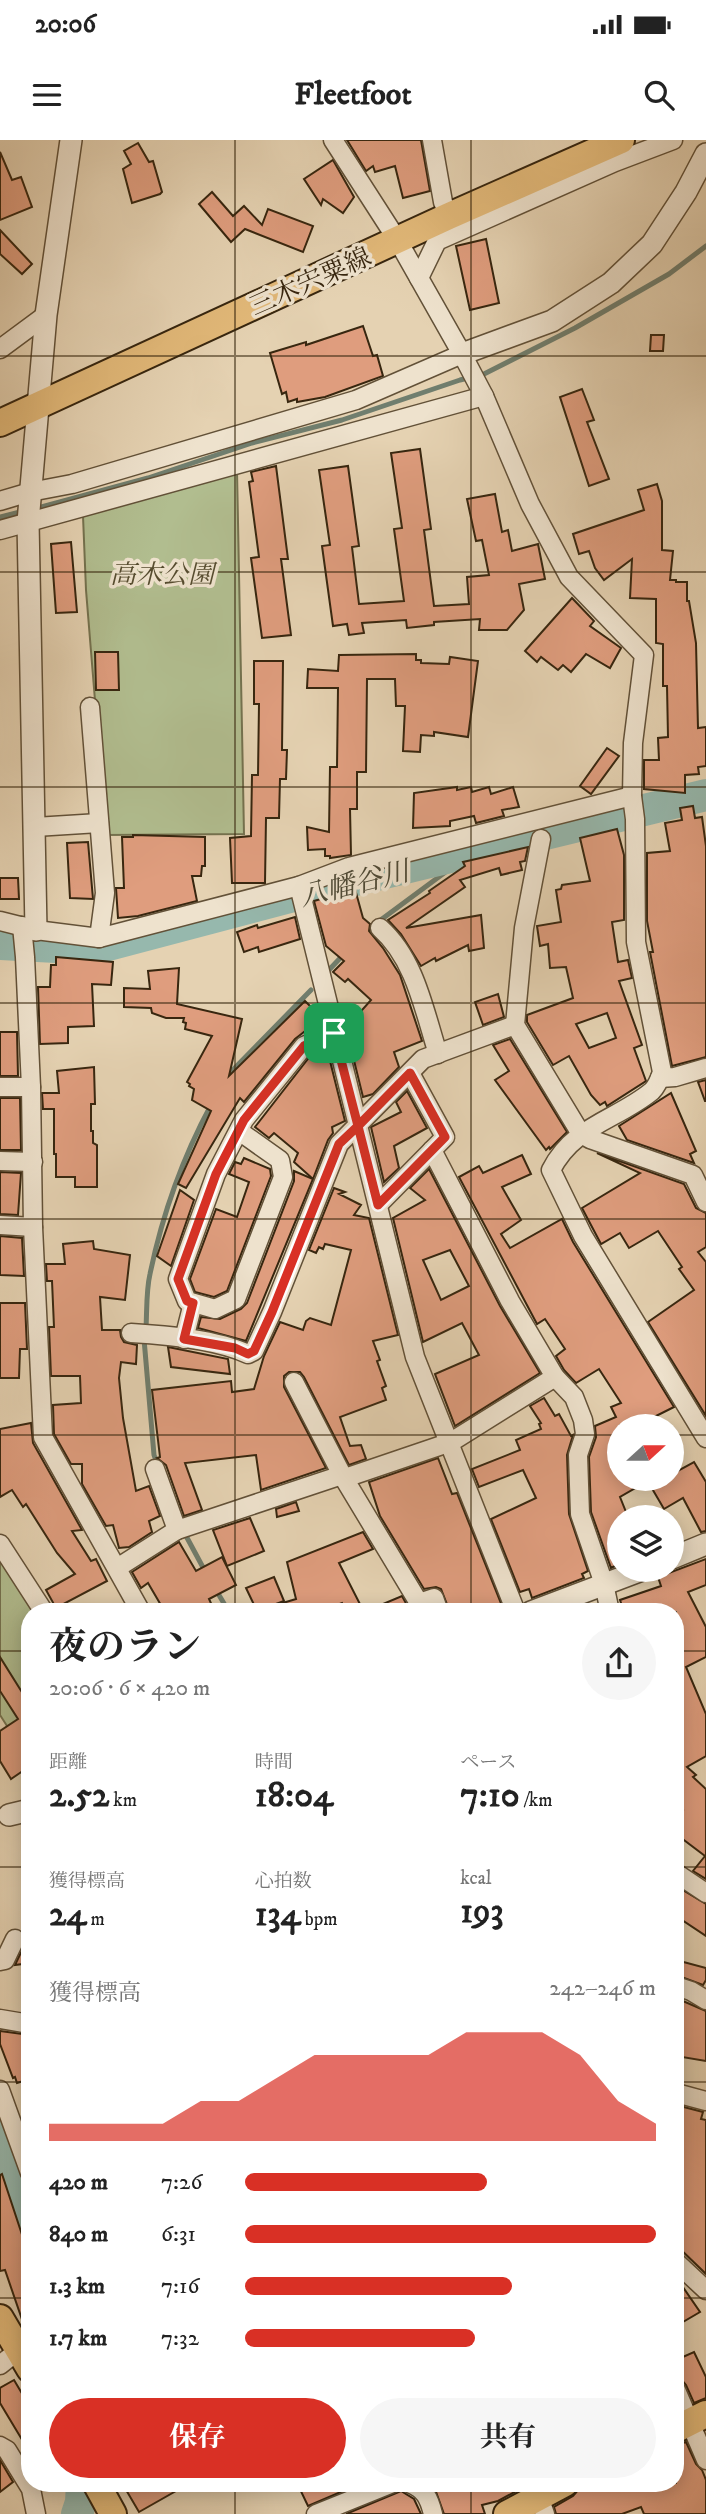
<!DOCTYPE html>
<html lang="ja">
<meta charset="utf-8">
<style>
body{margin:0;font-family:"IM FELL DW Pica","Noto Serif JP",serif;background:#f6f6f6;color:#222;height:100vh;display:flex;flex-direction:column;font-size:26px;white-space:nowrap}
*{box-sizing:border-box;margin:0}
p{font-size:23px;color:#767676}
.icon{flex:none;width:38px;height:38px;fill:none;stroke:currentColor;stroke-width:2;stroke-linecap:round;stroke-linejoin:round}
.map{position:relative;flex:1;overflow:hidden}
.panel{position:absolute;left:21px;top:1463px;width:663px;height:889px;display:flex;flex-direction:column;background:#fff;border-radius:28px;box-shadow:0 4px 18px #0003}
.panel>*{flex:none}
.needle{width:46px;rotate:69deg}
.fabs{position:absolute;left:607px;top:1274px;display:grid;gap:14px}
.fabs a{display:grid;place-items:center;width:77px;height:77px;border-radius:50%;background:#fff;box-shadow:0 4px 18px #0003;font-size:35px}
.pin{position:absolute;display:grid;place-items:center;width:60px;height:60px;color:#fff;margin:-30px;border-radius:14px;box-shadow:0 4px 10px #0006}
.round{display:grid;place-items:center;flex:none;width:74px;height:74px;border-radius:37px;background:#f6f6f6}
.summary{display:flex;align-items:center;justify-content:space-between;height:119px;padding:0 28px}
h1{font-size:38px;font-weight:700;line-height:52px}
.stats{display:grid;grid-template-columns:repeat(3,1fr);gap:10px;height:119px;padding:7px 28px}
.stats div{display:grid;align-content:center}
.stats b{font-size:35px;font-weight:700}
.stats small{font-size:19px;font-weight:400}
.stats p{font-size:19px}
.chart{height:196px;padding:14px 28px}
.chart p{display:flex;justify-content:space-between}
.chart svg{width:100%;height:126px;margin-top:7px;fill:#d93025;opacity:.7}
.action{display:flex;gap:14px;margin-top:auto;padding:14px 28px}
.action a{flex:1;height:80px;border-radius:42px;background:#d93025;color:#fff;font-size:28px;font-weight:700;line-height:80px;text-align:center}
.action a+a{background:#f6f6f6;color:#222}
ul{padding:0 28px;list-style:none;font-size:23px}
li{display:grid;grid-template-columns:112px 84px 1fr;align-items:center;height:52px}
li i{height:18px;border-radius:9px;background:#d93025}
.status{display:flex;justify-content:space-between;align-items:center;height:49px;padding:0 35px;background:#fff;direction:ltr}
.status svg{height:19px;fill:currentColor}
header{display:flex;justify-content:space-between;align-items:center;height:91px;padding:0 28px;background:#fff;font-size:32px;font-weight:700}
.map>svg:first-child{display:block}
</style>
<div class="status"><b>20:06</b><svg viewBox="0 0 49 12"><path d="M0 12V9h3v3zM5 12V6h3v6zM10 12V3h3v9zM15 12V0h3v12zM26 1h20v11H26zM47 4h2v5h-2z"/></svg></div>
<header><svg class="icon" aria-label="menu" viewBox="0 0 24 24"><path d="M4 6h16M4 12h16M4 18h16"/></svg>Fleetfoot<svg class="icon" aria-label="search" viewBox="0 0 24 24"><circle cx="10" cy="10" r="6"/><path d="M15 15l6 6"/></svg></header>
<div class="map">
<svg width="706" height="2374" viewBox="0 0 706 2374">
<rect width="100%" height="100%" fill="#e5d2b2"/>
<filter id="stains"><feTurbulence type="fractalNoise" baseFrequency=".00286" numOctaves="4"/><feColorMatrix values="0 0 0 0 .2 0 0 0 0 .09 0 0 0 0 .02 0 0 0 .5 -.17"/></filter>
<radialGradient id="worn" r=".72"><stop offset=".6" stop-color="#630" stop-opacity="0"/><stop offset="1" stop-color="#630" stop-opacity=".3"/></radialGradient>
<g fill="#b1bd8f" stroke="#74724f" stroke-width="2">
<path d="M237 330 244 694 106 695 86 450 83 376Z"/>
<path d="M0 1418 34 1472H30V1622L0 1575Z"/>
</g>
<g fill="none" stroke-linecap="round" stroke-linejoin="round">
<g stroke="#707e6e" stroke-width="5">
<path d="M34 369 148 338 252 303 342 280 460 240 484 234 575 188 669 134 706 106"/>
<path d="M0 377 24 371"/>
<path d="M382 779 459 722V715"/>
<path d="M328 831 345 813"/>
<path d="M225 938 311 850"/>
<path d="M146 1188C147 1171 146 1151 150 1134 162 1076 183 1017 211 965"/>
<path d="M144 1199 154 1315 158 1326"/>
<path d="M185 1394 206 1433"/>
<path d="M216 1450 229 1472"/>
</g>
<g stroke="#96b8ad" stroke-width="32">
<path d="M0 804 93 809 335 745 706 655"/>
<path d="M0 1987 30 2076"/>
<path d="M77 2374 81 2362 82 2343"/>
</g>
</g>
<g fill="#df9d7e" stroke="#37260f" stroke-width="2" fill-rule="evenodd">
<path d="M347 0H421L430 51 403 58 395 26 375 32 373 26 366 31Z"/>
<path d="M138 3 149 22 153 21 162 52 160 54 132 63 123 29 131 24 124 11Z"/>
<path d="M0 12 12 40 21 37 32 67 0 80Z"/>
<path d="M333 20 354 57 343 73 323 59 321 65 304 39Z"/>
<path d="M212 52 233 76 244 66 262 85 268 69 313 86 303 112 245 89 231 102 199 64Z"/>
<path d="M0 90 32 124 22 134 0 114Z"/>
<path d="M486 99 499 163 470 170 456 106Z"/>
<path d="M363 186 373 216 377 215 383 236 325 257 297 262V259L288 262 286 252 282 254 270 213 306 202V205Z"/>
<path d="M651 195H664L663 211H650Z"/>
<path d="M582 249 594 280 587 282 609 339 589 346 560 257Z"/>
<path d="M420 309 431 389 424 390 434 466 469 464 467 437 489 435 482 400 476 401 467 359 495 354 502 392 508 390 512 411 538 404 545 439 519 444 524 470 507 490H479L480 479 434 482V485L407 488 406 480 362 483 364 493 349 495 347 484 333 486 322 406 330 405 319 330 348 326 359 406 352 407 359 464 404 461 394 389 402 388 391 313Z"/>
<path d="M276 326 288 419H281L291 495 262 498 251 418 259 417 249 342 253 341 251 332Z"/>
<path d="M657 344 662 361V410L673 411 670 440H676V442H687V461H689L696 503 698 588 706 587V626L698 627 699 634 685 635V653L644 649V620H659L658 598 668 597 667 546H663V504L656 503V459L630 458 632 419 604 440 595 428 589 411 579 414 573 394 644 370 638 350Z"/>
<path d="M71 402 77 472 56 473 51 404Z"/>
<path d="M572 458 594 481 590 486 621 508 610 528 586 514 571 532 563 525 558 530 541 517 537 522 525 511Z"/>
<path d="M95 512H118L119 550H96Z"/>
<path d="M416 514V520H421V523L449 524 450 517 478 521 468 597 434 592V596L421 595 420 612 403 611 405 566H396L395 539H367L366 632H357V669H350L351 715 330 718V716H325V709L308 710 307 687 329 692 330 627H337L338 548H307L308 529 338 531 339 515Z"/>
<path d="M254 521H283L282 610H287L286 639H280L279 678H266L265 743H232L230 698 251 696 252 635H258L259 564H254Z"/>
<path d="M607 608 619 616 591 654 580 646Z"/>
<path d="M457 647V650L471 647 472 652 489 647 491 654 513 647 519 667 502 670 504 676 476 683 474 676 450 681V686L413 688 414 653Z"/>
<path d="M693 666 695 678 702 677 706 706V917L672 926 650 812H653L647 781V713L670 711 665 683 682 680 680 668Z"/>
<path d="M617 689 624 715V780L612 782 618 822 628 820 632 838 619 841 642 905 634 908 646 941 607 966 605 962 600 965 591 955 569 916 553 925 527 882V875L573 858 566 827 550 828 548 804 540 806 537 786 561 782 556 750 561 749 562 745 590 741 580 698ZM607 873 616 898 589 908 576 884Z"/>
<path d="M133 695 205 697V726H202L201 736H192L197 761 138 776 118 778 116 748H124L122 697H133Z"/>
<path d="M88 702 93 759 70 758 67 703Z"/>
<path d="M528 707 525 721 520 722 522 730 501 735 499 728 460 740 465 747 406 788 481 775 484 808 469 811 468 805 436 821 435 818 421 826 401 794 388 780 430 753 429 751 465 726 463 722Z"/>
<path d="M0 738H18L19 759H0Z"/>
<path d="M355 749 363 778 370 784 369 791 383 808 400 835 422 901 394 912 399 927 373 954 363 957 346 888 371 860 348 839 345 842 333 832 344 821 326 806 314 761Z"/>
<path d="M295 777 300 799 259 812 258 807 244 812 237 792 257 785 258 788Z"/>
<path d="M56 817 113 822 111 845 92 844 94 886 68 887V903L40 904 38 847H50L51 825H56Z"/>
<path d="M179 828 177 864 242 879 229 936 305 861 317 873 306 885 309 888 295 899 244 962 240 958 186 1048 178 1044 211 971 192 960 194 949 189 946 190 944 187 942 212 896 185 889 186 883 183 882 184 878H166L152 873 151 868 124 867V848L150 849 148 831Z"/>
<path d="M498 854 504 877 483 885 475 862Z"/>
<path d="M0 892H17L18 936H0Z"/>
<path d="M510 899 567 992 550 1009 549 1007 546 1010 495 940 509 931 493 905Z"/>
<path d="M319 912 328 913 345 981 332 987 333 993 328 1000 313 1039 294 1022 298 1013 274 993 269 998 255 987 311 915Z"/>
<path d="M94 927 95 964H91V991H93V1003L97 1005V1047H75V1037H56V1014H54V969H43L42 953H59L57 931Z"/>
<path d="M706 940V961H705L698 942Z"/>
<path d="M407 951 427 988 394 1006 399 1028 384 1042 371 987 401 972 396 962Z"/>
<path d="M671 953 696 1011 690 1014 694 1023 627 1000 619 986Z"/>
<path d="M0 958H20L21 1010H0Z"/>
<path d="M597 1013 684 1044 696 1068 706 1073V1107L698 1112 706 1122V1276L648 1182 694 1150 679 1129 682 1127 658 1091 629 1108 620 1093 601 1104 582 1068 640 1033Z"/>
<path d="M522 1015 531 1034 502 1047 521 1080 501 1094 510 1108 562 1079 573 1102 674 1267 652 1278 656 1286H620V1284V1339H651L620 1357 628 1377H620V1406L611 1409 617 1425 611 1428 591 1372 589 1317 596 1297 595 1286 616 1277 611 1267 621 1263 599 1229 576 1243 564 1230 556 1216 565 1209 545 1179 537 1184 459 1037 479 1026 483 1033Z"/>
<path d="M244 1018 270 1029 271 1036 227 1151 214 1157 195 1152 190 1139 216 1069 237 1077 249 1042 229 1034 235 1022 241 1024Z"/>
<path d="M429 1029 500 1166 540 1233 455 1286 435 1234 479 1215 462 1183 423 1202 393 1078 425 1060 410 1048ZM450 1110 469 1146 441 1160 423 1120Z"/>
<path d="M294 1031 313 1039 246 1201 198 1188 201 1177 220 1179 241 1169 247 1163 294 1041Z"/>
<path d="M0 1032 21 1033 18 1075 0 1074Z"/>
<path d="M334 1048 345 1052 339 1054 361 1065 354 1075 369 1078 398 1195 373 1201 380 1220 377 1221 386 1246 382 1248 386 1260 340 1277 350 1306 361 1305 366 1319 349 1325 304 1237 300 1232H289L284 1236V1247L326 1328 261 1350 256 1315 185 1323 202 1370 184 1376 166 1325 157 1318 160 1317 152 1250 231 1241 232 1252 254 1249 264 1216 280 1182 303 1190 306 1181 310 1178 331 1185 351 1110 325 1104 323 1109 319 1107 316 1113 309 1110Z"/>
<path d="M180 1050 194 1060 171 1126 157 1116Z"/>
<path d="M0 1096 22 1098 24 1136 0 1135Z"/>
<path d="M93 1101 94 1109 130 1115 125 1160 100 1157 102 1190H120L121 1197 124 1202 137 1205 136 1224 121 1222 119 1238 123 1278 136 1351 149 1346 160 1376 149 1381 152 1392 129 1407 119 1408 113 1385 106 1386 82 1344V1324H71L54 1294 53 1265 81 1263 80 1236H51L49 1187H54L52 1141H47L46 1124H65L63 1104Z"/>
<path d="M0 1163H25L27 1209H20L19 1238H0Z"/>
<path d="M168 1207 228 1219 230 1234 171 1227Z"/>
<path d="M544 1258 555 1276 559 1274 571 1296 573 1295 567 1315 569 1374 588 1431 582 1434 584 1438 532 1458 529 1449 520 1452 491 1379 536 1358 523 1330 479 1347 472 1329 520 1310 516 1300 541 1289 539 1284 541 1283 530 1266Z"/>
<path d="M31 1283 33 1303 82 1390 72 1391 91 1421 96 1419 107 1441 56 1468 46 1450 75 1434 57 1413 26 1364 23 1367 12 1350 0 1357V1289Z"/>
<path d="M438 1318 452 1354 457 1353 502 1466 486 1472H450L441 1449 436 1447 424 1449 380 1376 369 1342Z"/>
<path d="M694 1322 706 1342V1391L701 1392 683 1358 664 1369 650 1345 660 1339H672V1334Z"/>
<path d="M296 1362 299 1371 277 1377 276 1369Z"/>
<path d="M250 1378 264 1411 227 1426 213 1390Z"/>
<path d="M363 1392 373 1409 339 1423 364 1472H346L342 1463 319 1472H266V1468L296 1459 287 1422Z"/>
<path d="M179 1402 196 1431 222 1417 236 1445 209 1459 215 1472H165L148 1443 141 1448 132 1432Z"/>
<path d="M706 1419V1445L688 1452 706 1487V1517L686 1527 706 1574V1616L687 1627 696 1635 693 1637 706 1649V1739L693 1731 705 1716 676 1694V1679L683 1670 676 1663V1472H624L620 1460 661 1446 658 1437Z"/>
<path d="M274 1437 284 1461 257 1471 246 1448Z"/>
<path d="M402 1456 408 1467 398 1472H364Z"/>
<path d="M0 1517 30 1565V1626L11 1639 0 1621V1591L18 1579 0 1551Z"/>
<path d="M676 1746 706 1764V1796L676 1776Z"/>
<path d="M30 1803V1823L15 1825 25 1804Z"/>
<path d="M676 1820 706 1828V1840L703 1845 676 1835Z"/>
<path d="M676 1858 706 1871V1921L676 1916Z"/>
<path d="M0 1891 30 1895V1939L17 1943 15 1937 13 1938 0 1904Z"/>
<path d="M676 1965 703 1972 701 1979 706 1980V2134L676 2105Z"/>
<path d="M2 2034 30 2119V2190L26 2191 5 2130 0 2131V2035Z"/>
<path d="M676 2137 700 2172 676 2186Z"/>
<path d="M694 2212 706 2237V2258L694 2263 686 2245 676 2233V2220Z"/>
<path d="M14 2240 30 2267V2313L0 2263V2248Z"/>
<path d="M686 2302 696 2324 702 2330 706 2340V2374H644L641 2367 622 2374H556L554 2367 573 2356 579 2349 592 2343H676V2305Z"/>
<path d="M0 2320 13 2342 0 2352Z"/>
<path d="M122 2343H190L139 2372Z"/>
<path d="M297 2343H362L308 2366Z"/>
<path d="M457 2343H531L498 2361 482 2365 485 2374H444L435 2349Z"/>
<path d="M401 2351 414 2359 421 2374H346Z"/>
</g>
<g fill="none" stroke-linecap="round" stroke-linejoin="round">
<defs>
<g id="minor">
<path d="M333 0 398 101 462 214 484 256 530 364 569 437 644 515 633 603 632 656 635 679 636 802 662 932C660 938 657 946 652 951 617 980 574 985 551 1030L583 1096 706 1298"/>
<path d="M432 0 443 62 449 76"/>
<path d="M419 138 437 101 615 22 673 0"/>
<path d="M0 209 46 175"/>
<path d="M0 361 30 352 72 344 356 260 462 214"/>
<path d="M0 390 484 256"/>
<path d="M90 567 105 753 99 798"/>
<path d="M35 687 99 683"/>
<path d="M541 699 524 788 515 885 581 994 590 999 693 1035 706 1062"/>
<path d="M299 746 415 1217 516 1472"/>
<path d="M0 781 36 790 99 798 299 746 349 727 632 656"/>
<path d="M22 786 25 817 31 947 33 1087 43 1297 141 1472"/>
<path d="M380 788C415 819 424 870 438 914"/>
<path d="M660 938 675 937 706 928"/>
<path d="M0 947H31"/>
<path d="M239 991 280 1020 283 1037 236 1159 215 1169 187 1161 178 1139 216 1034 244 980 304 906 333 893"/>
<path d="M0 1021 33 1022"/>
<path d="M378 1065 445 997 410 933"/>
<path d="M0 1085 33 1087"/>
<path d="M131 1193C166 1195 216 1199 248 1214L254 1211 272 1172 339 1004 423 919 515 885"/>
<path d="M184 1199 193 1163"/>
<path d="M555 1237 574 1257 583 1280 585 1294 578 1315 580 1374 604 1444 610 1472"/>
<path d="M294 1242 342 1335 419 1463 434 1458 439 1472"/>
<path d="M155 1329 177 1390"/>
<path d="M345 1338 451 1302 555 1237 510 1161 432 1010"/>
<path d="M0 1404 44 1472"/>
<path d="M117 1428 177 1390 342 1335"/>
<path d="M676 1733 706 1753"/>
<path d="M0 1821 5 1820 15 1799"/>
<path d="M676 1846 691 1851 706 1860"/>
<path d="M0 1879 30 1884"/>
<path d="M0 1950 30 2033"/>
<path d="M676 1953 706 1961"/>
<path d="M676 2122 706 2150"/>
<path d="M0 2225 30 2201"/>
<path d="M676 2250 706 2320"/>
<path d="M0 2306 7 2310 31 2349 36 2374"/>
<path d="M409 2343C425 2349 429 2358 433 2374"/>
<path d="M539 2357 545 2374"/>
<path d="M316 2374 393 2343"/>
</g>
<g id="tertiary">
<path d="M462 214 552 181 611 143 652 104 686 52 706 14"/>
<path d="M36 790 28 382 46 175 71 0"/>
<path d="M672 1418 706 1404"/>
<path d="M531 1472 642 1430"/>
<path d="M9 1675 30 1670"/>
</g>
<g id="primary">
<path d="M0 283 449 76 621 0"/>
<path d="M0 2178 30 2229"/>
<path d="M676 2289 706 2274"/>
<path d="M96 2343 113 2374"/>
<path d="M507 2374 565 2343"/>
</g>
</defs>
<use href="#minor" stroke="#625138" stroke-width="21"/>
<use href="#tertiary" stroke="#625138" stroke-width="24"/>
<use href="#primary" stroke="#37260f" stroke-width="30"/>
<use href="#minor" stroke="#eee2cd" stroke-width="18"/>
<use href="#tertiary" stroke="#eee2cd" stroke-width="21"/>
<use href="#primary" stroke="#e2b979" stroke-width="26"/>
</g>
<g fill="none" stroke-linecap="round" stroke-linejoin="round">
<defs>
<path id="route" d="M334 893 304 906 244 980 216 1034 178 1139 187 1161 193 1163 184 1199 235 1208 248 1214 254 1211 272 1172 339 1004 358 986 378 1065 445 997 410 933 358 986 334 893"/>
</defs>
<use href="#route" stroke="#fff" stroke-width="14"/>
<use href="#route" stroke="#d93025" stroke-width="9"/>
</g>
<path fill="none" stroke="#37260f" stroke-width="2" stroke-opacity="0.55" d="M235 0V1472M471 0V1472M0 216H706M0 432H706M0 647H706M0 863H706M0 1079H706M0 1295H620M672 1295H706M0 1511H30M676 1511H706M0 1727H30M676 1727H706M0 1942H30M676 1942H706M0 2158H30M676 2158H706M235 2343V2374M471 2343V2374"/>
<g text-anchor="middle" stroke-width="7" stroke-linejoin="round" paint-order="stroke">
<g font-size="26" fill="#37260f" stroke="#eee2cd">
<text transform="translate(310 141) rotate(-24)" y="9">三木宍粟線</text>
</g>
<g font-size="26" font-style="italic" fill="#564c2f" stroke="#eee2cd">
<text x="162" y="443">高木公園</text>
</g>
<g font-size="28" font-style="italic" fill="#4f4a36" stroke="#eee2cd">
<text transform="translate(354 743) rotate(-14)" y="10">八幡谷川</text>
</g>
</g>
<rect width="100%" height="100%" filter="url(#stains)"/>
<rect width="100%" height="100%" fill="url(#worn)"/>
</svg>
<div class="fabs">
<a><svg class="needle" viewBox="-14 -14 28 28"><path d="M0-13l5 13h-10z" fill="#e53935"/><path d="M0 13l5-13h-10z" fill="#767676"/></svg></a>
<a><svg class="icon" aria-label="layers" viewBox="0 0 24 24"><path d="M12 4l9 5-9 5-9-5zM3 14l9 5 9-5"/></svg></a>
</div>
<div class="pin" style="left:334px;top:893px;background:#1e9e55"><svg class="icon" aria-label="arrive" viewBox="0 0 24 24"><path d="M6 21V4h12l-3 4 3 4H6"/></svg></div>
<section class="panel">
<div class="summary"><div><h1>夜のラン</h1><p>20:06 · 6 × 420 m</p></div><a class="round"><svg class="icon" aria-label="share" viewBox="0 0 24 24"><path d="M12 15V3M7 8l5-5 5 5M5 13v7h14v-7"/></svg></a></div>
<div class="stats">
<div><p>距離</p><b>2.52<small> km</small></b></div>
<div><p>時間</p><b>18:04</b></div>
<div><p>ペース</p><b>7:10<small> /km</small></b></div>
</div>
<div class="stats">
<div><p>獲得標高</p><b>24<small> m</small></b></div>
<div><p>心拍数</p><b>134<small> bpm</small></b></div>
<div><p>kcal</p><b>193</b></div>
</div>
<div class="chart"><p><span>獲得標高</span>242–246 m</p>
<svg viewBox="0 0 160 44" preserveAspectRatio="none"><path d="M0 44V38L10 38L20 38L30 38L40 30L50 30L60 22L70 14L80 14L90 14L100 14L110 6L120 6L130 6L140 14L150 30L160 38V44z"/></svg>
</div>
<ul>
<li><b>420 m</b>7:26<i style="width:59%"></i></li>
<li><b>840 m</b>6:31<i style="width:100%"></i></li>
<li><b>1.3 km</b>7:16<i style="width:65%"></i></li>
<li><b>1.7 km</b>7:32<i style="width:56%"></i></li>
</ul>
<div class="action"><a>保存</a><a>共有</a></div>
</section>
</div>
